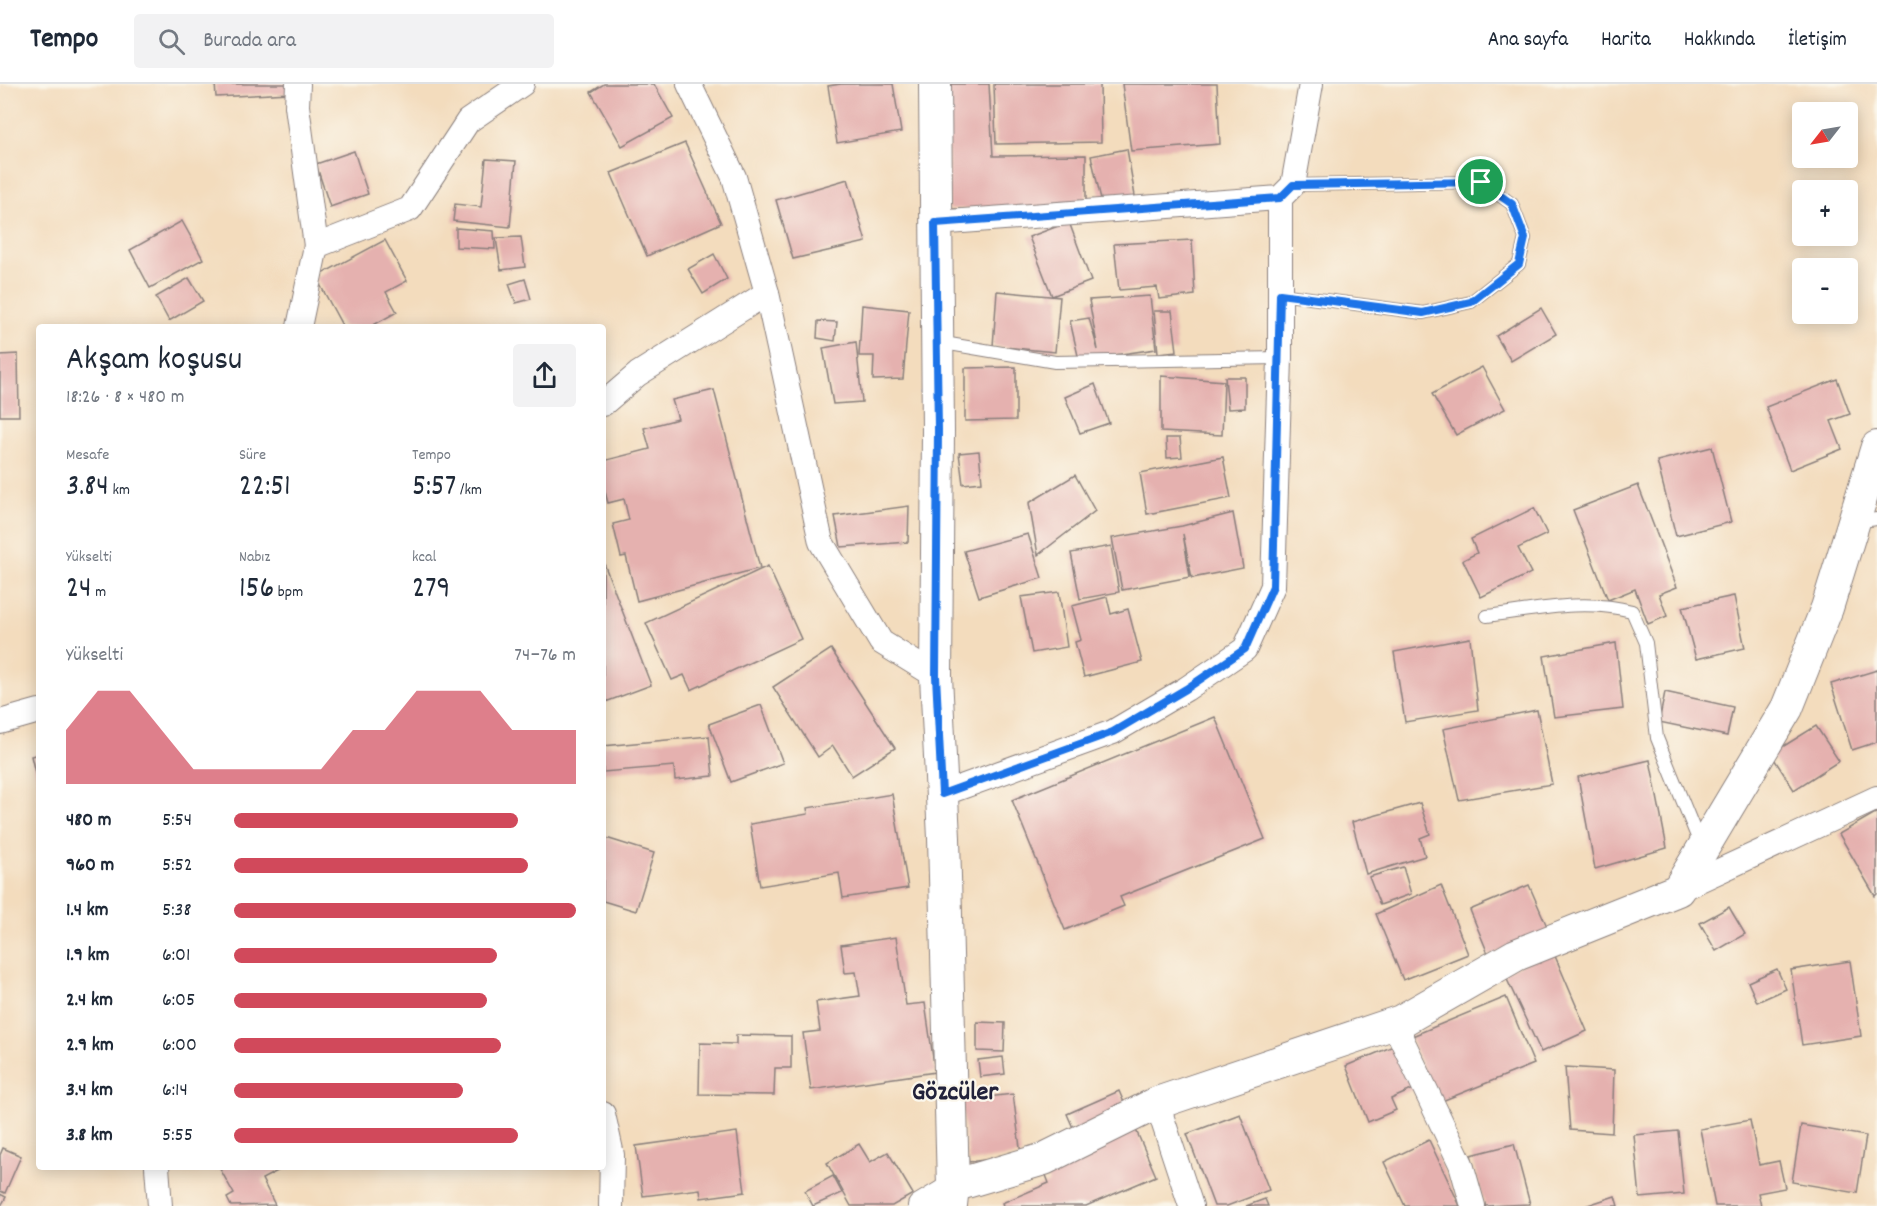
<!DOCTYPE html>
<html lang="tr">
<meta charset="utf-8">
<style>
body{margin:0;font-family:Dekko,sans-serif;background:#f2f2f3;color:#1f2937;height:100vh;display:flex;flex-direction:column;font-size:22px;white-space:nowrap}
*{box-sizing:border-box;margin:0}
p{font-size:20px;color:#747a83}
.icon{flex:none;width:33px;height:33px;fill:none;stroke:currentColor;stroke-width:2;stroke-linecap:round;stroke-linejoin:round}
.map{position:relative;flex:1;overflow:hidden}
.details{position:absolute;left:36px;top:240px;width:570px;height:846px;display:flex;flex-direction:column;background:#fff;border-radius:6px;box-shadow:0 3px 15px #0003}
.details>*{flex:none}
.needle{width:39px;rotate:239deg}
.controls{position:absolute;left:1792px;top:18px;display:grid;gap:12px}
.controls a{display:grid;place-items:center;width:66px;height:66px;border-radius:6px;background:#fff;box-shadow:0 3px 15px #0003;font-size:30px}
.pin{position:absolute;display:grid;place-items:center;width:51px;height:51px;color:#fff;margin:-26px;border:3px solid #fff;border-radius:50%;box-shadow:0 2px 6px #0007}
.round{display:grid;place-items:center;flex:none;width:63px;height:63px;border-radius:6px;background:#f2f2f3}
.head{display:flex;align-items:center;justify-content:space-between;height:102px;padding:0 30px}
h1{font-size:33px;font-weight:600;line-height:45px}
.metrics{display:grid;grid-template-columns:repeat(3,1fr);gap:9px;height:102px;padding:6px 30px}
.metrics div{display:grid;align-content:center}
.metrics b{font-size:30px;font-weight:600}
.metrics small{font-size:16px;font-weight:400}
.metrics p{font-size:16px}
.chart{height:168px;padding:12px 30px}
.chart p{display:flex;justify-content:space-between}
.chart svg{width:100%;height:108px;margin-top:6px;fill:#d1495b;opacity:.7}
ul{padding:0 30px;list-style:none;font-size:20px}
li{display:grid;grid-template-columns:96px 72px 1fr;align-items:center;height:45px}
li i{height:15px;border-radius:8px;background:#d1495b}
header{display:flex;align-items:center;gap:36px;box-sizing:border-box;height:84px;padding:0 30px;background:#fff;border-bottom:2px solid #e0e1e3}
header strong{font-size:28px}
nav{display:flex;gap:33px;margin-inline-start:auto;font-size:21px}
.search{width:420px;height:54px;background:#f2f2f3;display:flex;align-items:center;gap:15px;box-sizing:border-box;padding:0 21px;border-radius:6px;color:#747a83;font-size:22px}
.map>svg:first-child{display:block}
</style>
<header>
<strong>Tempo</strong>
<div class="search"><svg class="icon" aria-label="search" viewBox="0 0 24 24"><circle cx="10" cy="10" r="6"/><path d="M15 15l6 6"/></svg>Burada ara</div>
<nav><a>Ana sayfa</a><a>Harita</a><a>Hakkında</a><a>İletişim</a></nav>
</header>
<div class="map">
<svg width="1877" height="1122" viewBox="0 0 1877 1122">
<rect width="100%" height="100%" fill="#fbf7ec"/>
<filter id="ink" filterUnits="userSpaceOnUse"><feTurbulence type="fractalNoise" baseFrequency=".0167" numOctaves="2"/><feDisplacementMap in="SourceGraphic" scale="12" xChannelSelector="R" yChannelSelector="G"/><feConvolveMatrix kernelMatrix="1 2 1 2 8 2 1 2 1" color-interpolation-filters="sRGB"/></filter>
<filter id="wash" filterUnits="userSpaceOnUse"><feTurbulence type="fractalNoise" baseFrequency=".008" numOctaves="4" result="noise"/><feDisplacementMap in="SourceGraphic" scale="24" xChannelSelector="R" yChannelSelector="G"/><feGaussianBlur stdDeviation="1.35" result="paint"/><feColorMatrix in="noise" values="0 0 0 0 0 0 0 0 0 0 0 0 0 0 0 0 0 1.4 0 .05"/><feComposite in="paint" operator="in"/></filter>
<g filter="url(#wash)">
<rect width="100%" height="100%" fill="#f3dcbd"/>
<g id="blocks">
<g fill="#e5b1af">
<path d="M215 0H289L290 9 216 13Z"/>
<path d="M604 0H654L673 34 622 62 591 8Z"/>
<path d="M841 0H893L901 48 837 59 828 2Z"/>
<path d="M947 0H989L993 72 1086 71V124L949 125Z"/>
<path d="M994 0H1100L1101 58 996 60Z"/>
<path d="M1122 0H1217L1220 60 1131 67Z"/>
<path d="M685 59 721 139 647 172 611 89Z"/>
<path d="M1127 65 1136 118 1103 124 1091 72Z"/>
<path d="M354 67 368 110 330 123 316 80Z"/>
<path d="M486 75 516 77 510 143 453 137 455 120 481 123Z"/>
<path d="M848 95 866 158 793 175 776 116Z"/>
<path d="M182 137 203 175 150 204 130 166Z"/>
<path d="M1069 138 1091 197 1052 212 1029 153Z"/>
<path d="M456 144 494 147 495 165 456 163Z"/>
<path d="M521 153 525 183 501 186 496 154Z"/>
<path d="M385 156 407 197 386 208 397 228 370 243H343L316 193Z"/>
<path d="M1192 156 1195 211 1159 215 1157 203 1119 206 1114 160Z"/>
<path d="M714 170 727 195 703 210 688 185Z"/>
<path d="M189 194 203 217 169 237 156 213Z"/>
<path d="M525 195 531 215 516 219 509 200Z"/>
<path d="M997 207 1060 213 1055 268 993 262Z"/>
<path d="M1150 212 1156 265 1079 276 1070 237 1089 234 1098 266 1089 216Z"/>
<path d="M862 221 909 226 903 295 873 296 874 272H859Z"/>
<path d="M1541 224 1556 250 1511 277 1496 252Z"/>
<path d="M1154 227H1172L1177 267 1158 269Z"/>
<path d="M818 237 837 238 835 257 817 254Z"/>
<path d="M856 258 862 318 833 320 823 264Z"/>
<path d="M18 270 19 332H0V271Z"/>
<path d="M1016 283V336L965 337V284Z"/>
<path d="M1482 283 1505 325 1456 351 1432 310Z"/>
<path d="M1161 292 1224 297 1222 351 1161 348Z"/>
<path d="M1225 293H1245V324L1228 325Z"/>
<path d="M1837 295 1850 330 1831 337 1842 365 1790 386 1766 323Z"/>
<path d="M1095 300 1109 339 1080 349 1065 313Z"/>
<path d="M714 306 760 484 637 517 626 472 621 473 613 440 629 436 624 415 608 419 603 400V377L650 365 644 344 678 335 672 316Z"/>
<path d="M1166 354H1180L1182 373 1167 374Z"/>
<path d="M1712 363 1731 438 1676 452 1657 377Z"/>
<path d="M979 367 982 398 963 400 959 369Z"/>
<path d="M1223 373 1231 414 1147 430 1140 389Z"/>
<path d="M1075 391 1095 427 1038 471 1029 419Z"/>
<path d="M1638 401 1677 503 1659 510 1667 532 1648 540 1635 505 1608 516 1573 426Z"/>
<path d="M909 422 908 458 841 463 835 432Z"/>
<path d="M1534 424 1547 450 1518 464 1531 489 1481 513 1463 476 1477 469 1471 455Z"/>
<path d="M1233 429 1243 484 1192 494 1183 450 1190 493 1122 506 1112 454 1182 442Z"/>
<path d="M1028 450 1042 494 979 513 964 467Z"/>
<path d="M1111 462 1119 508 1080 515 1071 469Z"/>
<path d="M603 477 651 601 603 619Z"/>
<path d="M768 482 801 555 691 606 684 591 672 596 646 539Z"/>
<path d="M1059 508 1067 563 1032 569 1021 513Z"/>
<path d="M1734 512 1745 564 1696 575 1682 523Z"/>
<path d="M1107 513 1111 530 1128 525 1142 578 1084 593 1075 558 1081 556 1072 522Z"/>
<path d="M1470 554 1478 626 1405 638 1394 568Z"/>
<path d="M1616 559 1623 625 1554 633 1544 572Z"/>
<path d="M831 565 895 664 852 692 833 662 818 673 773 603Z"/>
<path d="M1877 586V658L1852 666 1831 600Z"/>
<path d="M1665 608 1733 623 1727 652 1659 638Z"/>
<path d="M761 621 783 679 731 698 709 640Z"/>
<path d="M1537 626 1552 700 1459 716 1443 645Z"/>
<path d="M1215 633 1265 755 1120 813 1124 822 1065 846 1012 716Z"/>
<path d="M1816 642 1839 677 1794 706 1771 670Z"/>
<path d="M709 652 713 692 675 696 674 682 603 688V662Z"/>
<path d="M39 670V701H38L31 672Z"/>
<path d="M1650 676 1667 764 1595 785 1578 693Z"/>
<path d="M892 710 908 804 843 814 839 789 760 802 750 740 808 730 807 724Z"/>
<path d="M1420 719 1430 750 1420 754 1425 772 1366 790 1352 738Z"/>
<path d="M1877 728V810L1875 812 1839 750Z"/>
<path d="M603 753 654 769 636 827 603 817Z"/>
<path d="M1403 783 1411 810 1380 821 1369 793Z"/>
<path d="M1441 801 1468 870 1403 896 1376 830Z"/>
<path d="M1529 801 1549 847 1489 872 1470 826Z"/>
<path d="M1729 823 1745 850 1716 867 1700 839Z"/>
<path d="M896 853 906 921 925 919 935 988 811 1006 803 949 820 947 816 918 860 912 856 888 845 889 841 861Z"/>
<path d="M1552 865 1587 947 1541 968 1504 889Z"/>
<path d="M1850 877 1861 952 1802 961 1791 886Z"/>
<path d="M1777 885 1786 905 1757 918 1748 898Z"/>
<path d="M1506 913 1534 980 1437 1019 1410 953Z"/>
<path d="M977 938 1005 939 1004 968 977 967Z"/>
<path d="M736 951 791 952V984H775L774 1011 699 1010 700 959 736 960Z"/>
<path d="M1398 960 1416 1004 1391 1015 1396 1026 1368 1038 1346 982Z"/>
<path d="M1003 973 1005 990 980 993 978 976Z"/>
<path d="M1565 983 1614 986 1612 1049 1570 1046Z"/>
<path d="M1119 1007 1156 1092 1086 1122H1003L1002 1119 1049 1099 1044 1086 1084 1069 1067 1030Z"/>
<path d="M1013 1010 1021 1071 969 1078 961 1016Z"/>
<path d="M1240 1030 1269 1106 1227 1122H1214L1187 1050Z"/>
<path d="M1750 1036 1759 1081 1779 1077 1785 1104 1758 1109 1761 1122H1715L1700 1045Z"/>
<path d="M1801 1041 1866 1052 1857 1109 1792 1098Z"/>
<path d="M1678 1047 1684 1110 1640 1114 1634 1051Z"/>
<path d="M737 1048 745 1108 701 1114 700 1105 643 1112 636 1062Z"/>
<path d="M1429 1056 1460 1122H1405L1384 1078Z"/>
<path d="M859 1060 870 1078 888 1068 913 1110 892 1122H851L827 1079Z"/>
<path d="M1514 1060 1530 1120 1485 1122 1471 1071Z"/>
<path d="M3 1064 21 1072 5 1109 0 1107V1071Z"/>
<path d="M219 1083H285L262 1095 275 1121 231 1122 227 1114 234 1110Z"/>
<path d="M833 1092 842 1109 813 1122 805 1107Z"/>
<path d="M0 1110 6 1113 1 1122H0Z"/>
<path d="M1615 1112 1618 1122H1585Z"/>
<path d="M1265 1115 1268 1122H1246Z"/>
</g>
</g>
</g>
<g filter="url(#ink)">
<use href="#blocks" fill-opacity="0" stroke="#8a7f7c" stroke-width="1.5"/>
<g fill="none" stroke-linecap="round" stroke-linejoin="round">
<defs>
<g id="service">
<path d="M1280 210 1423 229 1471 218 1519 180 1525 154 1512 120 1481 98 1293 101"/>
<path d="M938 258 1055 278 1280 274"/>
<path d="M1854 438 1877 435"/>
<path d="M1487 532C1535 526 1584 514 1632 527L1646 559 1657 654 1700 760"/>
</g>
<g id="minor">
<path d="M298 0 297 22 316 162"/>
<path d="M689 0 734 93 767 209 821 458 881 558 936 592"/>
<path d="M935 139 1280 114 1293 101 1311 0"/>
<path d="M299 243 316 162 410 125 468 37 522 0"/>
<path d="M603 320 638 290 767 209"/>
<path d="M0 638 39 627"/>
<path d="M942 710 1113 648 1186 605 1245 565 1273 502 1280 274V114"/>
<path d="M1678 806 1877 714"/>
<path d="M1401 937V954L1461 1080 1473 1122"/>
<path d="M1157 1019 1191 1122"/>
<path d="M603 1030 612 1071 611 1122"/>
<path d="M157 1083 160 1122"/>
<path d="M920 1122 953 1102"/>
</g>
<g id="tertiary">
<path d="M935 0 938 347 936 592 944 754 953 1102 951 1121"/>
<path d="M953 1102 1044 1075 1157 1019 1401 937 1516 871 1678 806 1787 624 1827 524 1877 363"/>
</g>
</defs>
<use href="#service" stroke="#8a7f7c" stroke-width="14"/>
<use href="#minor" stroke="#8a7f7c" stroke-width="26"/>
<use href="#tertiary" stroke="#8a7f7c" stroke-width="34"/>
<use href="#service" stroke="#fff" stroke-width="12"/>
<use href="#minor" stroke="#fff" stroke-width="24"/>
<use href="#tertiary" stroke="#fff" stroke-width="32"/>
</g>
</g>
<g fill="none" stroke-linecap="round" stroke-linejoin="round" filter="url(#ink)">
<defs>
<path id="route" d="M1481 98 1512 120 1525 154 1519 180 1471 218 1423 229 1280 210 1273 502 1245 565 1186 605 1113 648 942 710 936 592 938 346 935 139 1280 114 1293 101Z"/>
</defs>
<use href="#route" stroke="#fff" stroke-width="12"/>
<use href="#route" stroke="#1a73e8" stroke-width="8"/>
</g>
<g text-anchor="middle" stroke-width="4.5" stroke-linejoin="round" paint-order="stroke">
<g font-size="27" font-weight="bold" fill="#22223b" stroke="#fbf7ec">
<text x="955" y="1015">Gözcüler</text>
</g>
</g>
</svg>
<div class="controls">
<a><svg class="needle" viewBox="-14 -14 28 28"><path d="M0-13l5 13h-10z" fill="#e53935"/><path d="M0 13l5-13h-10z" fill="#747a83"/></svg></a>
<a>+</a>
<a>−</a>
</div>
<div class="pin" style="left:1481px;top:98px;background:#1e9e55"><svg class="icon" aria-label="arrive" viewBox="0 0 24 24"><path d="M6 21V4h12l-3 4 3 4H6"/></svg></div>
<section class="details">
<div class="head"><div><h1>Akşam koşusu</h1><p>18:26 · 8 × 480 m</p></div><a class="round"><svg class="icon" aria-label="share" viewBox="0 0 24 24"><path d="M12 15V3M7 8l5-5 5 5M5 13v7h14v-7"/></svg></a></div>
<div class="metrics">
<div><p>Mesafe</p><b>3.84<small> km</small></b></div>
<div><p>Süre</p><b>22:51</b></div>
<div><p>Tempo</p><b>5:57<small> /km</small></b></div>
</div>
<div class="metrics">
<div><p>Yükselti</p><b>24<small> m</small></b></div>
<div><p>Nabız</p><b>156<small> bpm</small></b></div>
<div><p>kcal</p><b>279</b></div>
</div>
<div class="chart"><p><span>Yükselti</span>74–76 m</p>
<svg viewBox="0 0 160 44" preserveAspectRatio="none"><path d="M0 44V22L10 6L20 6L30 22L40 38L50 38L60 38L70 38L80 38L90 22L100 22L110 6L120 6L130 6L140 22L150 22L160 22V44z"/></svg>
</div>
<ul>
<li><b>480 m</b>5:54<i style="width:83%"></i></li>
<li><b>960 m</b>5:52<i style="width:86%"></i></li>
<li><b>1.4 km</b>5:38<i style="width:100%"></i></li>
<li><b>1.9 km</b>6:01<i style="width:77%"></i></li>
<li><b>2.4 km</b>6:05<i style="width:74%"></i></li>
<li><b>2.9 km</b>6:00<i style="width:78%"></i></li>
<li><b>3.4 km</b>6:14<i style="width:67%"></i></li>
<li><b>3.8 km</b>5:55<i style="width:83%"></i></li>
</ul>
</section>
</div>
